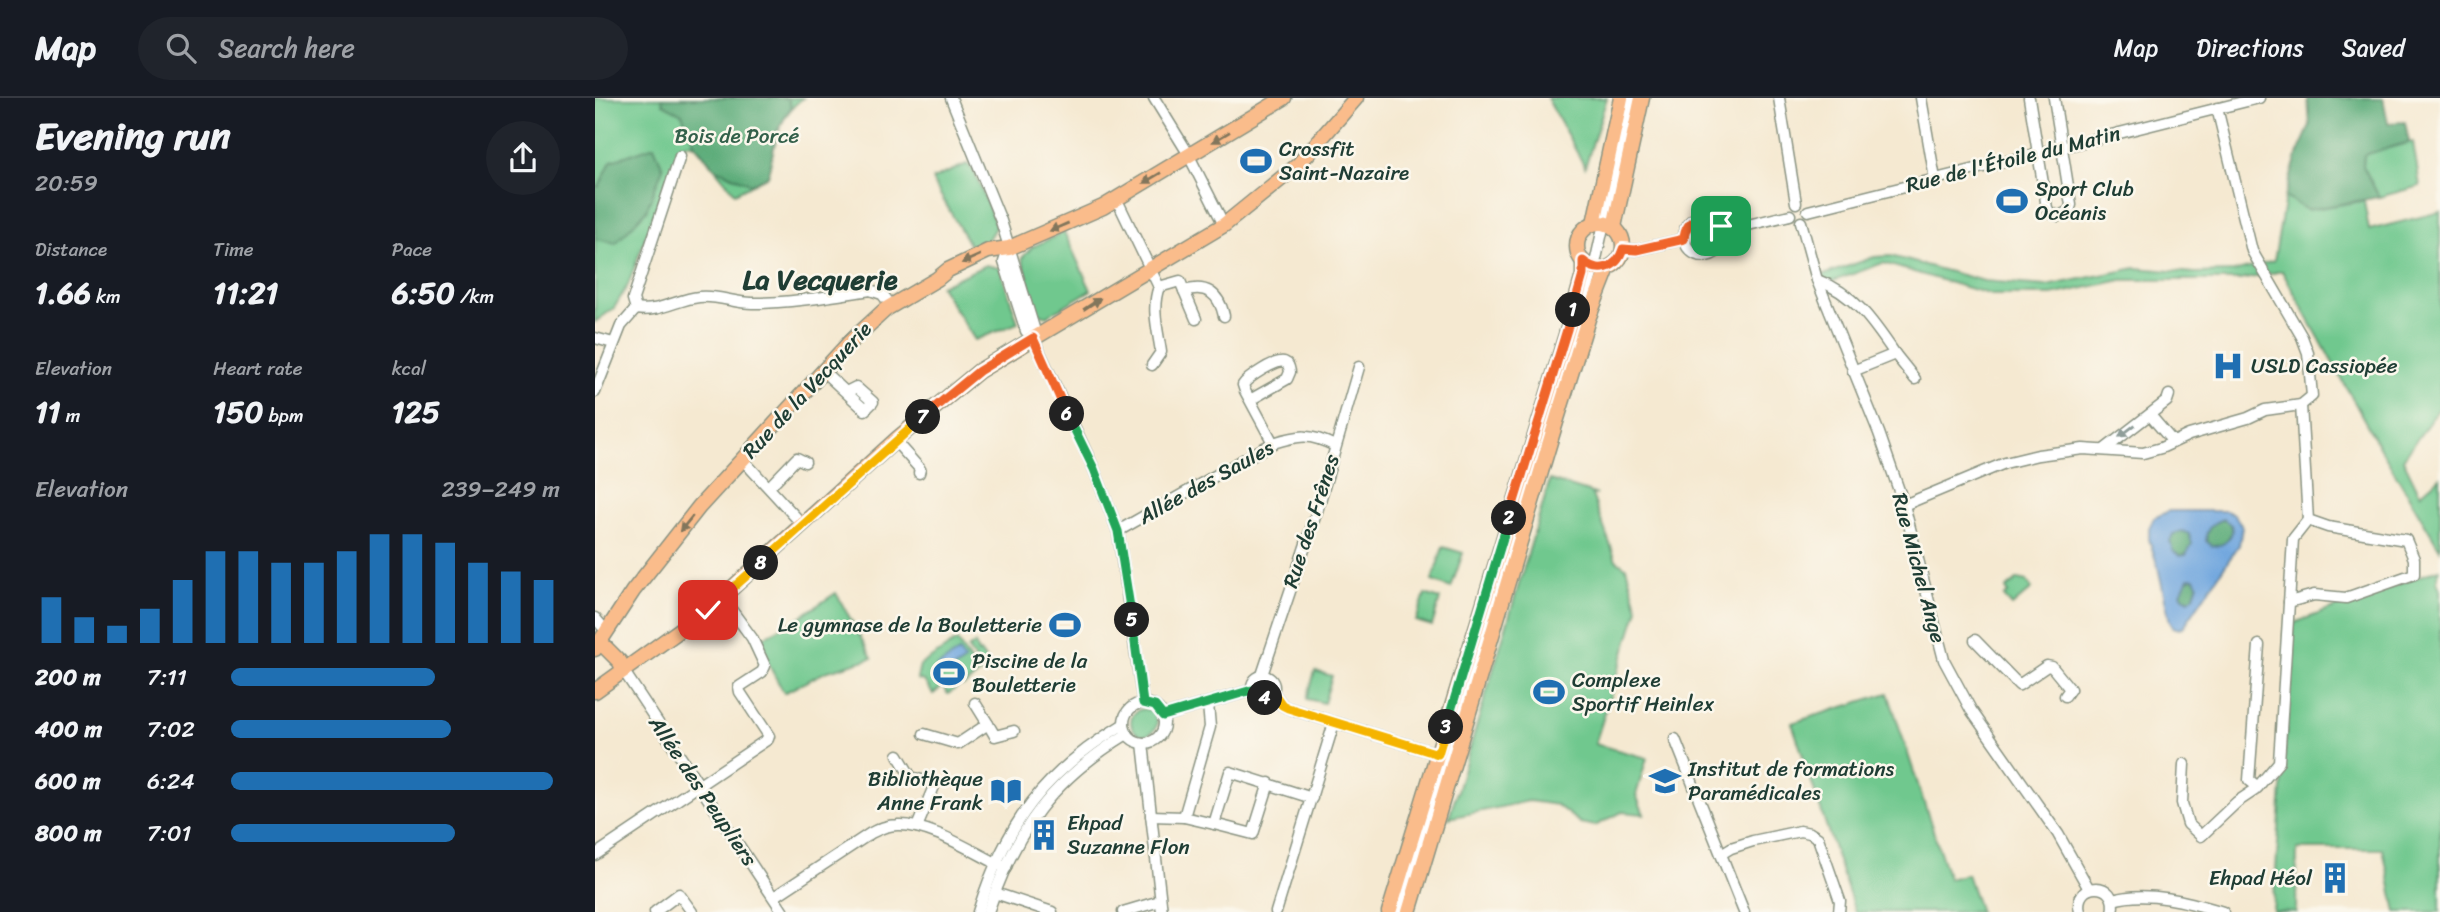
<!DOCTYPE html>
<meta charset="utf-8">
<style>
body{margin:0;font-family:Sriracha,sans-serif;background:#20242c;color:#f1f3f6;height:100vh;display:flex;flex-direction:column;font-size:26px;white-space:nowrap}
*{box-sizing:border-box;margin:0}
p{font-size:23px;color:#9ea1a6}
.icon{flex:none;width:38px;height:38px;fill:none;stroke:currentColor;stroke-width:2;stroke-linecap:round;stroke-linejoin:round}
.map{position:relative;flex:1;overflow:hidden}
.panel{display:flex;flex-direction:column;background:#171b24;width:595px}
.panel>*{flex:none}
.pin{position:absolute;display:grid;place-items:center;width:60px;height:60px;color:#fff;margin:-30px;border-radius:14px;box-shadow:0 4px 10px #0006}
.km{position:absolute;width:35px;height:35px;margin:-18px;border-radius:50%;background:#222;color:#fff;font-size:19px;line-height:35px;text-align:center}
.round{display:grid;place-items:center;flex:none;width:74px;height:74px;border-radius:37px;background:#20242c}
.head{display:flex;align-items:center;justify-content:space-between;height:119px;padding:0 35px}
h1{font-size:38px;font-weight:700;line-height:52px}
.stats{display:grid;grid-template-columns:repeat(3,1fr);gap:10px;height:119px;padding:7px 35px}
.stats div{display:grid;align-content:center}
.stats b{font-size:30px;font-weight:700}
.stats small{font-size:19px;font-weight:400}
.stats p{font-size:19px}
.chart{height:196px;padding:14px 35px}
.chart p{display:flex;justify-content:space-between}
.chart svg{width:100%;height:126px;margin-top:7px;stroke:#1f6fb2;stroke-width:6}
ul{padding:0 35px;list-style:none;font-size:23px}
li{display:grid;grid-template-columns:112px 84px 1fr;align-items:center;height:52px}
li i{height:18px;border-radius:9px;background:#1f6fb2}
header{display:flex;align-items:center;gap:42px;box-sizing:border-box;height:98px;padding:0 35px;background:#171b24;border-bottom:2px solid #363941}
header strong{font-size:33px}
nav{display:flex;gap:38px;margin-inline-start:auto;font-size:24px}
.search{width:490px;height:63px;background:#20242c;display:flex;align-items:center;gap:18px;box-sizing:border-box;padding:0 24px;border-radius:38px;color:#9ea1a6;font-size:26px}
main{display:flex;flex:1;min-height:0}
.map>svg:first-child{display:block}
</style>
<header>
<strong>Map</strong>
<div class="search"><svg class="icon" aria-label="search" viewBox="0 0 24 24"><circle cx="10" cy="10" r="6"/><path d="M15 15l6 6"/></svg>Search here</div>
<nav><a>Map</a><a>Directions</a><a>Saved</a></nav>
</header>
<main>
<section class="panel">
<div class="head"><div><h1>Evening run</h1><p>20:59</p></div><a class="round"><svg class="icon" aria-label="share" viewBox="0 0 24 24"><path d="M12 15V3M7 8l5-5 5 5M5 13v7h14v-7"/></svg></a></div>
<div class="stats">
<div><p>Distance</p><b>1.66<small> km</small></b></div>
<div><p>Time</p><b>11:21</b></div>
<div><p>Pace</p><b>6:50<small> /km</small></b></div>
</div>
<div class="stats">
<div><p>Elevation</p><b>11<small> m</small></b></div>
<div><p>Heart rate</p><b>150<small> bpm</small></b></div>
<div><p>kcal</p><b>125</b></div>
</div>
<div class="chart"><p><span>Elevation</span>239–249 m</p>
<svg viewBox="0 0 160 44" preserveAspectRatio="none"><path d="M5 44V28M15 44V35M25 44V38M35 44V32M45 44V22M55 44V12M65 44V12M75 44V16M85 44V16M95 44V12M105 44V6M115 44V6M125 44V9M135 44V16M145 44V19M155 44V22"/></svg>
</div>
<ul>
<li><b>200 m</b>7:11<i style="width:62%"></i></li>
<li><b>400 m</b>7:02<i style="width:67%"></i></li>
<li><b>600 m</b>6:24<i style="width:98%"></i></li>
<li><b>800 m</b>7:01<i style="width:68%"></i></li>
</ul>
</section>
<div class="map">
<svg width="1845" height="814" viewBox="0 0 1845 814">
<rect width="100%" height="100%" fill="#fbf7ec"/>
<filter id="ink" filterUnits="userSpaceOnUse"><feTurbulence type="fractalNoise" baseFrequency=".0143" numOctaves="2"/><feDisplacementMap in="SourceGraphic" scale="14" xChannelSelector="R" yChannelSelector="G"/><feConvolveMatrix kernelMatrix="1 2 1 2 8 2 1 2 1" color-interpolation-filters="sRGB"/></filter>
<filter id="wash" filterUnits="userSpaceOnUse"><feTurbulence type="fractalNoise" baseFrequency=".00686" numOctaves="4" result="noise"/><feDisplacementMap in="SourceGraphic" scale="28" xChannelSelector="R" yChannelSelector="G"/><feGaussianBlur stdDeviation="1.57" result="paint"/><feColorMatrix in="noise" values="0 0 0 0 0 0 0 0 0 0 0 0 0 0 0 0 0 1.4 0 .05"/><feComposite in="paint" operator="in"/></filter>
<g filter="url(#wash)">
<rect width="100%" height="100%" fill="#f5e9d1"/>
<g fill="#70c88e" stroke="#488261" stroke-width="2">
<path d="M0 0H208C182 19 179 48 173 78L140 95 100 47 92 45 78 64 33 187 19 210 0 224Z"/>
<path d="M952 0H1012L990 69Z"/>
<path d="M1818 44 1825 88 1784 99 1768 68 1769 56Z"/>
<path d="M372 66 379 73 401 128 389 148 378 153 338 84V81Z"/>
<path d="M1690 99 1712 112 1769 103 1774 132 1845 114V309L1808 361 1825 396 1845 379V451L1782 345 1687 173 1646 182H1527L1457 197H1397L1288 165 1228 187 1226 178 1279 159 1296 158 1389 183 1451 188 1541 170 1600 175 1639 174 1679 163Z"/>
<path d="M469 134 496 192 452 218 442 215 427 160 437 149Z"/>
<path d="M391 167 405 170 423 225 380 242 345 188Z"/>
<path d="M955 382 1000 396 997 397 1021 462 1031 469 1043 511 1000 646 1052 660 1041 697 1049 716 1027 714 1000 728 985 725 962 707 934 703 854 720Z"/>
<path d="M848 449 868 455 856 490 837 483Z"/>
<path d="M1844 471 1842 483 1845 492V814H1801L1788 751H1702L1701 814 1678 813 1699 525Z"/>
<path d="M1423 481 1432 483 1437 491 1417 508 1409 499 1413 495 1411 491Z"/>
<path d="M241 495 277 560 230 574 189 595 161 543 199 523Z"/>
<path d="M830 496 845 501 837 528 821 523Z"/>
<path d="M362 543 377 566 381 563 373 551 380 546 383 555 385 554 395 568 368 588 366 587 353 596 346 587 345 591 338 596 329 583 322 581 325 567Z"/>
<path d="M720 573 737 578 729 605 712 601Z"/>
<path d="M1293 595 1354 781 1372 776 1385 814H1260L1197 625Z"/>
<circle cx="549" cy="624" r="13"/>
</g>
<g fill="#5cac79" stroke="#3e7456" stroke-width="2">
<path d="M67 0H193L196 9 182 33 173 78 156 86 121 71 100 47 87 16 68 6Z"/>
<path d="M1713 0H1788L1793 25 1810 24 1814 44 1769 57 1768 68 1784 99 1712 112 1690 99 1702 57 1715 28Z"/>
<path d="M59 48 68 70 51 113 21 145 0 141V87L4 89 16 63Z"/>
<path d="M1626 422 1634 423 1638 433 1629 446 1617 448 1613 445C1608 434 1616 426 1626 422Z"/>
<circle cx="1586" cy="445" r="12"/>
<path d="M1598 480 1603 484 1598 500 1592 501 1588 499 1586 493 1590 483Z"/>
</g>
<g fill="#70a6de" stroke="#487289" stroke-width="2" fill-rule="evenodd">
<path d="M1574 413H1631L1640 417 1647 429 1644 447 1589 528 1584 531 1578 529 1575 524 1563 469 1554 441V430L1559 420ZM1628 421 1637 427C1639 439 1629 449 1617 448L1611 443C1610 431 1618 424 1628 421ZM1587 433 1594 436 1597 446 1591 457 1585 458 1578 453 1575 443 1578 436ZM1593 480H1600L1603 486 1599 498 1594 502 1588 499 1586 495Z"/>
<path d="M364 554 370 563 348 578 342 569Z"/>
</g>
</g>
<g filter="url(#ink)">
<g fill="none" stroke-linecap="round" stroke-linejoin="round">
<defs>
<g id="minor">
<path d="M356 0 406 123 439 230 438 240"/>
<path d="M559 0 591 52 629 127"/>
<path d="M1184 0 1201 105"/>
<path d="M1326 0 1340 81"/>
<path d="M1434 0 1452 110 1455 115 1464 118 1474 113 1476 107 1459 0"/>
<path d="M522 102 564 189C556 209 563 233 566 254L557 267"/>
<path d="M1213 113 1664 0"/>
<circle cx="1109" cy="138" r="20"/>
<path d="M1206 124 1222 182 1284 335 1309 407 1349 562 1376 612 1463 736 1494 791"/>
<path d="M1128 133 1195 117"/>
<path d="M414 150 409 164 431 233 438 240 499 371 523 433 548 605"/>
<path d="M1028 151 1041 152 1089 141"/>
<path d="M1222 182C1259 195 1279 225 1300 256"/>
<path d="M564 189 585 183 601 221"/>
<path d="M589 193C611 186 624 195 629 218"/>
<path d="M41 211C63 215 83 201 104 199 123 197 139 205 157 205 197 205 236 198 275 192L287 196 296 207"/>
<path d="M41 211 38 201 85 58"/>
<path d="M0 240 18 245"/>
<path d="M228 273 270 312 278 304 261 289 251 294"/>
<path d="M1258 273 1300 256 1320 281"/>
<path d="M0 294 26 228 41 211"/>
<path d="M655 302 692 281 695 274C694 269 694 266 689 264 681 261 652 280 648 287L650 293 678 345"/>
<path d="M1555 317 1578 344"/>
<path d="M300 343 325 371 324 375"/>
<path d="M1510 351 1572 303 1574 297"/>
<path d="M147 361 208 427"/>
<path d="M174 389 202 360 210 364"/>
<path d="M1309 407 1410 365 1443 357 1488 351 1548 355 1566 350 1594 337 1653 320 1670 312 1706 307 1717 298 1713 255 1707 239 1657 153 1622 10"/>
<path d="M523 433 678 345C705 337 714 335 740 348"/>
<path d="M1694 504 1719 497 1751 500 1819 476V461L1811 442 1733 429 1713 422 1706 307"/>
<path d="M0 520 12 534"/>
<path d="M1380 542 1424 587 1452 568 1457 569 1475 591 1470 598"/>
<path d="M28 572 188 814"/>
<path d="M667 577 723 410 764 269"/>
<circle cx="668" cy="589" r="11"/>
<path d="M678 594 687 607 693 610 843 656"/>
<path d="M380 605 393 626"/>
<circle cx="549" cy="625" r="20"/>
<path d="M568 618 657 592"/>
<path d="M329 636 363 646 393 626 400 638 419 633"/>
<path d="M1080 641 1149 814"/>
<path d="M548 645 567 814"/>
<path d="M303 657 316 679 340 686 322 729"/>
<path d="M1589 666 1587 705 1593 726 1606 738 1642 704 1660 692 1684 664 1698 441 1713 422"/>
<path d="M1663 689 1654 682 1664 547"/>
<path d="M556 718 589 719 615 629 613 606"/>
<path d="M589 719 619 726 635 674 717 700"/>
<path d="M619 726 658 736 674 685"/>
<path d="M1126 756 1136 750 1158 743 1205 733 1215 735 1223 740 1245 803 1244 814"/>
<path d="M0 757 173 641 174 638 145 594 144 589 167 574 170 568 157 540 127 499"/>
<path d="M400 795 457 814"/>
<path d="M179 799 276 735C284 731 292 727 302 727 335 725 381 756 411 770"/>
<path d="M1518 802C1552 792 1595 804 1628 814"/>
<path d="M60 814 84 796 97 814"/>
<path d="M383 814C411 725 449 674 529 626"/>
<path d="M393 814C421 731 457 682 532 636"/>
<path d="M528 814 565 803"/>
<path d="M681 814 739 625"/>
<path d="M804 814 999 170 1037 0"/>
<path d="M1485 814C1477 782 1525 782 1517 814"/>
</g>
<g id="major">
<circle cx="1005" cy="148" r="23"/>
<path d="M999 125 1026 0"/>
<path d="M1019 129 1047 0"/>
<path d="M5 544 25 564 28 572"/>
<path d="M0 551 38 493 104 409 254 245 291 211 342 181 353 172 393 153 414 150 508 109 689 0"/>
<path d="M0 593 113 512 303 340 384 273 629 127 703 67 761 0"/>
<path d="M794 814 974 227 988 177V163"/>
<path d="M814 814 957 337 993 221 1013 170"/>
</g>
</defs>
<use href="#minor" stroke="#8a9382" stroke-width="13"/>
<use href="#major" stroke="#8a9382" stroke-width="17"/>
<use href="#minor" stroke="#fff" stroke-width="10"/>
<use href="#major" stroke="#fabc8b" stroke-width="14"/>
</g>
<defs><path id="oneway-solid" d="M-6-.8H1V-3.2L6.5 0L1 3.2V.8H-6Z" transform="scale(1.75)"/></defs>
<g fill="#82765b">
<use href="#oneway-solid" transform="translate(626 39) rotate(149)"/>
<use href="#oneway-solid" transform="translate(557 80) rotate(149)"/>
<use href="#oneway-solid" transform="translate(464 129) rotate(157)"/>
<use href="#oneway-solid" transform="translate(376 161) rotate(156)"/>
<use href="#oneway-solid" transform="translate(497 206) rotate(-33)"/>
<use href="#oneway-solid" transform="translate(91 426) rotate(129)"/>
</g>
<use fill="#8f9e9a" href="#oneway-solid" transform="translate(1532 333) rotate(143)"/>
</g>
<g fill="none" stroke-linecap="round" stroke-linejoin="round" filter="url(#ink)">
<defs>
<path id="split-1" d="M978 212 988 177V163C1003 176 1022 171 1028 151L1041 152 1089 141C1090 120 1112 111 1126 128"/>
<path id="split-2" d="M914 420 978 212"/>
<path id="split-3" d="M851 629 914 420"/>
<path id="split-4" d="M670 600 678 594 687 607 693 610 843 656 851 629"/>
<path id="split-5" d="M537 522 548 605 560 608 568 618 657 592 661 597 670 600"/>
<path id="split-6" d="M472 316 499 371 523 433 537 522"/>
<path id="split-7" d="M328 319 384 273 438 240 472 316"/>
<path id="split-8" d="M166 465 328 319"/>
<path id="split-9" d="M113 512 166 465"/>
</defs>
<use href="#split-1" stroke="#fff" stroke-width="14"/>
<use href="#split-2" stroke="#fff" stroke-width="14"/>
<use href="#split-3" stroke="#fff" stroke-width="14"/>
<use href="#split-4" stroke="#fff" stroke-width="14"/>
<use href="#split-5" stroke="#fff" stroke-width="14"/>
<use href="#split-6" stroke="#fff" stroke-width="14"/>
<use href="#split-7" stroke="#fff" stroke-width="14"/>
<use href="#split-8" stroke="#fff" stroke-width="14"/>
<use href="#split-9" stroke="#fff" stroke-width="14"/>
<use href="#split-1" stroke="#f0652b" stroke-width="9"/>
<use href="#split-2" stroke="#f0652b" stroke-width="9"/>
<use href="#split-3" stroke="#22a559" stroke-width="9"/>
<use href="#split-4" stroke="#f5b400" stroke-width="9"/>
<use href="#split-5" stroke="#22a559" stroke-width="9"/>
<use href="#split-6" stroke="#22a559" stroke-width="9"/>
<use href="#split-7" stroke="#f0652b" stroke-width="9"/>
<use href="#split-8" stroke="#f5b400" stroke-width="9"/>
<use href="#split-9" stroke="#f5b400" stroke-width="9"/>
</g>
<defs>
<symbol id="stadium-bare" viewBox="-9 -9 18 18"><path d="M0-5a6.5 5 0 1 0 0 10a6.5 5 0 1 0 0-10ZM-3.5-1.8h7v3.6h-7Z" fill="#1f6fb2" stroke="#fbf7ec" stroke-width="2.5" paint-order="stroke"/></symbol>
<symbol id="hospital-bare" viewBox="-9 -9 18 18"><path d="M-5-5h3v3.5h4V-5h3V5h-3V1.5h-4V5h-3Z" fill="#1f6fb2" stroke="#fbf7ec" stroke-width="2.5" paint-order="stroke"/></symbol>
<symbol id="university-bare" viewBox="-9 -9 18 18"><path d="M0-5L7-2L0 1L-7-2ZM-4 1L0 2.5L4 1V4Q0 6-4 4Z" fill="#1f6fb2" stroke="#fbf7ec" stroke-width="2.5" paint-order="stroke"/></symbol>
<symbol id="library-bare" viewBox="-9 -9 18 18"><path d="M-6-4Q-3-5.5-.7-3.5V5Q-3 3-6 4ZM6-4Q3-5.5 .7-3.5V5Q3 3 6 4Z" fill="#1f6fb2" stroke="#fbf7ec" stroke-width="2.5" paint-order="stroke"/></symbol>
<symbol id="building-bare" viewBox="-9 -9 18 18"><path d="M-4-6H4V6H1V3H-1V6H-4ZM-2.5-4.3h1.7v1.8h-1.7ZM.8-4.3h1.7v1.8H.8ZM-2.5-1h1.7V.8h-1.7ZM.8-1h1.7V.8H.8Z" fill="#1f6fb2" stroke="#fbf7ec" stroke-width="2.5" paint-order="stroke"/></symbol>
</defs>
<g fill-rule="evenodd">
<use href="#stadium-bare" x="639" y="41" width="44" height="44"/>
<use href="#stadium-bare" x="1395" y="81" width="44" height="44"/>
<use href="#hospital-bare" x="1611" y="246" width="44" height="44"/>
<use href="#stadium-bare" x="448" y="505" width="44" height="44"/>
<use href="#stadium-bare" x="332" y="553" width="44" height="44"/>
<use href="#stadium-bare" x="932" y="572" width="44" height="44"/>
<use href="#university-bare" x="1048" y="661" width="44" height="44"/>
<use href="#library-bare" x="389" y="671" width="44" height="44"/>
<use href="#building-bare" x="427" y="715" width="44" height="44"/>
<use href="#building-bare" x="1718" y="758" width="44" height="44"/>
</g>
<g text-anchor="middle" stroke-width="5" stroke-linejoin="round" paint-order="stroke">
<g font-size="21" fill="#33604a" stroke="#fbf7ec">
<text x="142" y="45">Bois de Porcé</text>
</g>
<g font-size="21" fill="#1f3d34" stroke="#fbf7ec" text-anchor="start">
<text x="684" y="58">Crossfit<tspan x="684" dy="24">Saint-Nazaire</tspan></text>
<text x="1440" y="98">Sport Club<tspan x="1440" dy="24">Océanis</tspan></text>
<text x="1656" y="275">USLD Cassiopée</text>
<text x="447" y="534" text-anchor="end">Le gymnase de la Bouletterie</text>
<text x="377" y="570">Piscine de la<tspan x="377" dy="24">Bouletterie</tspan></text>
<text x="977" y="589">Complexe<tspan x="977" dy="24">Sportif Heinlex</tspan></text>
<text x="1093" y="678">Institut de formations<tspan x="1093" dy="24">Paramédicales</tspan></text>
<text x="388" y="688" text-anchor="end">Bibliothèque<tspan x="388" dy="24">Anne Frank</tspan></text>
<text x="472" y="732">Ehpad<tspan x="472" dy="24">Suzanne Flon</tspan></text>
<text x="1717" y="787" text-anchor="end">Ehpad Héol</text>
</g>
<g font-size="21" fill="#1f3d34" stroke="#fbf7ec">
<text transform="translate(1418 61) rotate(-14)" y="7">Rue de l'Étoile du Matin</text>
<text transform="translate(212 292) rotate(-47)" y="7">Rue de la Vecquerie</text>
<text transform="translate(611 384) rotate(-29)" y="7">Allée des Saules</text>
<text transform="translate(716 423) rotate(-72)" y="7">Rue des Frênes</text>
<text transform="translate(1324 470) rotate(75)" y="7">Rue Michel Ange</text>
<text transform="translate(108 693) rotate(56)" y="7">Allée des Peupliers</text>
</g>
<g font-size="28" font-weight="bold" fill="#1f3d34" stroke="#fbf7ec">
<text x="225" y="191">La Vecquerie</text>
</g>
</g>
</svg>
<div class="pin" style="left:1126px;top:128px;background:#1e9e55"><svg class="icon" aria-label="arrive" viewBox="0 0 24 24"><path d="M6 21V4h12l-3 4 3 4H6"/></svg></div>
<div class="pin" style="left:113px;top:512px;background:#d93025"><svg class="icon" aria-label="check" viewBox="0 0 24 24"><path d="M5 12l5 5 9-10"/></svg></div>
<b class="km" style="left:978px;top:212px">1</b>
<b class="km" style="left:914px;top:420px">2</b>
<b class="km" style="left:851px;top:629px">3</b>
<b class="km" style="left:670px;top:600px">4</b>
<b class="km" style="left:537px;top:522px">5</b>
<b class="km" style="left:472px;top:316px">6</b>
<b class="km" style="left:328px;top:319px">7</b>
<b class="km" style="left:166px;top:465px">8</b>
</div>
</main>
